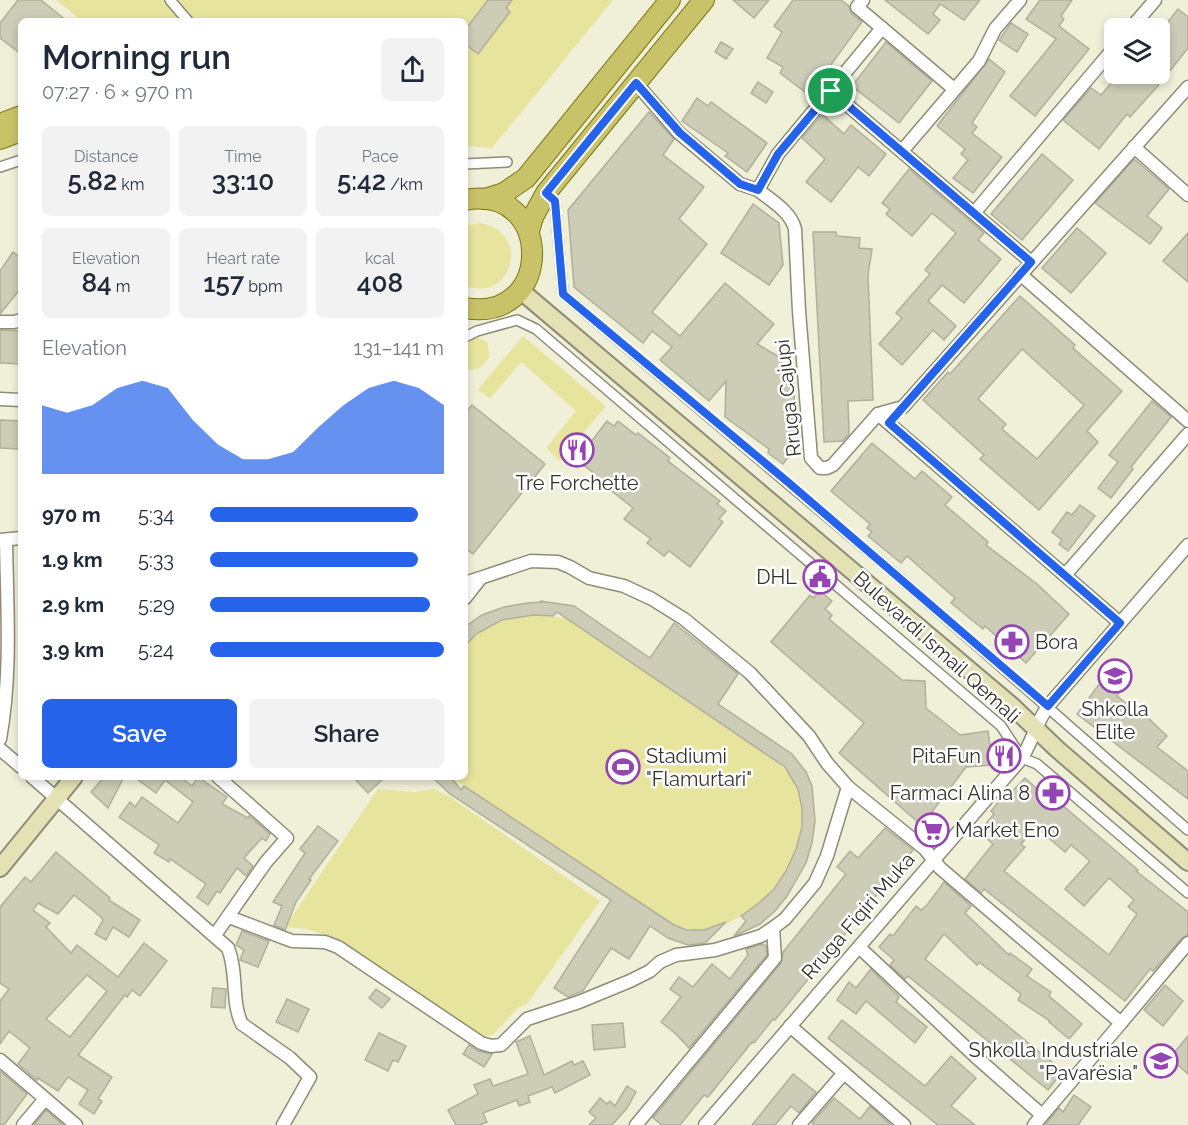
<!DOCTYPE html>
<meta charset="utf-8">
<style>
body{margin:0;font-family:Raleway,sans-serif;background:#f2f2f3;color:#1f2937;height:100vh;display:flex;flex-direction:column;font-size:22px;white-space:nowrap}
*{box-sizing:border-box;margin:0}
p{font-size:20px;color:#747a83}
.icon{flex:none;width:33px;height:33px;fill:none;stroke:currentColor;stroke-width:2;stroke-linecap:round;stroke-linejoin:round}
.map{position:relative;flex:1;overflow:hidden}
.sheet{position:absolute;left:18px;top:18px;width:450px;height:762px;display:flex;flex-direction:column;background:#fff;border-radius:9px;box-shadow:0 3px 9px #0003}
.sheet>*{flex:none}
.buttons{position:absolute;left:1104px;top:18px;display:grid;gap:12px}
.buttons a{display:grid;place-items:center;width:66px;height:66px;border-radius:9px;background:#fff;box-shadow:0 3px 9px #0003;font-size:30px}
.pin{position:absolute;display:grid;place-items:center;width:51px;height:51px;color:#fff;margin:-26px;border:3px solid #fff;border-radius:50%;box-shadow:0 2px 6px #0007}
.round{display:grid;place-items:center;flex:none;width:63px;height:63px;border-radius:9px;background:#f2f2f3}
.headline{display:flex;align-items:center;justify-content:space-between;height:102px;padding:0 24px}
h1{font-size:33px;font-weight:600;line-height:45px}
.metrics{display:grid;grid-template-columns:repeat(3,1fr);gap:9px;height:102px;padding:6px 24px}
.metrics div{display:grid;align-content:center;border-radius:9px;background:#f2f2f3;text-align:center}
.metrics b{font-size:26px;font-weight:600}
.metrics small{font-size:16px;font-weight:400}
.metrics p{font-size:16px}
.chart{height:168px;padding:12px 24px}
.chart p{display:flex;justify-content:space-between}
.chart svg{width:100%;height:108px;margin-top:6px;fill:#2563eb;opacity:.7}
.cta{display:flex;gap:12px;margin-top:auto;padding:12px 24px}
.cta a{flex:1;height:69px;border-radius:9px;background:#2563eb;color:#fff;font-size:24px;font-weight:600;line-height:69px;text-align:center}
.cta a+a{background:#f2f2f3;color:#1f2937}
ul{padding:0 24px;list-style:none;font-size:20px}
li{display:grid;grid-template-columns:96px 72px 1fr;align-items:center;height:45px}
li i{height:15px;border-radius:8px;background:#2563eb}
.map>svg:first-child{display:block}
</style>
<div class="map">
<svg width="1188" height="1125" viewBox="0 0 1188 1125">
<rect width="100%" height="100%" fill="#f0f0d9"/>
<g fill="#e7e49e">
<path d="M56 0H613L492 148 465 146V21H82Z"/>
<path d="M480 223C533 233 512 303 465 286V226Z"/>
<path d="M476 336 488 343 489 358 479 369 466 370 465 341Z"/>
<path d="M523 336 606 406 560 461 546 448 576 411 521 362 490 399 478 389Z"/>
<path d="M534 615 566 618 776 761C785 769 794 778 798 790 822 855 743 948 676 926L451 777H465V646C484 625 506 618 534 615Z"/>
<path d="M378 789 414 792 435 789 453 799 600 901 527 1004 518 1008 493 1035 481 1036 467 1030 377 968 323 934 306 929 285 927Z"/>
</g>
<g fill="#cdccb6" stroke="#b0b09a" stroke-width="1.5" fill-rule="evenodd">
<path d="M18 0H41L67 21H21V54L0 38V23Z"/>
<path d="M488 0H512L506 8 510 12 478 54 465 44V30Z"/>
<path d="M733 0H769L754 18Z"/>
<path d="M793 0H841L849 6 851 13 862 22 809 95 780 73 783 67 767 58 782 32 774 26Z"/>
<path d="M885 0H980L964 20 940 4 933 14 940 20 928 34Z"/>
<path d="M1040 0H1072L1061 16 1064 19 1059 26 1089 49 1035 116 1010 96 1056 39 1026 19Z"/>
<path d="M1178 9 1188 17V48L1157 87 1130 117 1127 114 1099 149 1063 120 1091 88 1101 95 1119 74H1160V32Z"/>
<path d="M1011 23 1028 34 1017 52 999 40Z"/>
<path d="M721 42 733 49 726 59 715 52Z"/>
<path d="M886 42 932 81 899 123 852 86Z"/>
<path d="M989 59 1005 72 972 123 977 127 972 133 1002 157 973 193 953 178 968 160 961 154 965 149 937 126Z"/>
<path d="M758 82 773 92 766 103 751 93Z"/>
<path d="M697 98 708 106 711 102 767 143 747 172 725 156 728 153 682 121Z"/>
<path d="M649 112 674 139 663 155 704 187 679 219 707 244 652 312 680 336 725 283 774 324 757 344 781 358V362L790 369 785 376 794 383 795 438 800 442 783 464 768 453 769 449 725 417 726 381 709 401 660 360 672 347 652 331 643 343 574 287 568 210Z"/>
<path d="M822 114 844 134 851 125 886 154 869 176 858 167 831 202 806 182 825 159 802 138Z"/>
<path d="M1042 154 1073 180 1022 240 991 214Z"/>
<path d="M1134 159 1169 189 1147 216 1162 228 1150 244 1095 203Z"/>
<path d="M909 169 984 233 978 240 1001 259 964 303 942 285 928 301 956 326 944 340 933 330 902 365 879 344 902 318 896 313 930 274 925 270 956 233 932 213 912 236 886 214 890 209 882 203Z"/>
<path d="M753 204 779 223 783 265 769 285 721 253Z"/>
<path d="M1077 228 1106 253 1071 293 1042 268Z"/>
<path d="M813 232H836L837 236 860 238 859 248 872 249 868 275 873 400 848 401 849 434 843 441 824 442Z"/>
<path d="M1188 233V282L1163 261Z"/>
<path d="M13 252 21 258V288L0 314V271Z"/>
<path d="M1020 296 1075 345 1073 348 1122 391 1087 431 1098 442 1039 510 980 459 984 455 923 400 948 372 950 374ZM1022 349 1084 405 1037 459 1002 429 1006 424 978 399Z"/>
<path d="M0 330 21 331V364L0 363Z"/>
<path d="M1152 401 1171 417 1131 467 1133 469 1111 498 1098 488 1118 462 1109 455Z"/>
<path d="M472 405 545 464 473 554 465 548V413Z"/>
<path d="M0 420 21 421 19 449 0 448Z"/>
<path d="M607 421 614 426 618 421 636 435 638 433 670 458 668 461 720 501 717 504 726 511 719 519 723 522 690 567 669 551 664 556 647 543 651 539 624 519 633 508 593 476 595 474 577 460Z"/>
<path d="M872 443 915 479 922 471 952 497 945 505 988 542 986 545 1037 584 1069 614 1026 663 985 626 983 629 951 603 955 598 907 556 901 563 868 536 872 532 867 528 870 524 831 491Z"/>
<path d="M1080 505 1095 516 1068 551 1059 544 1062 540 1052 532 1067 512 1072 515Z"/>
<path d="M820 591 832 601 825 609 832 615 829 619 902 680 925 681 926 708 960 735 988 731 993 765 966 767 931 813 938 822 927 830 839 753 864 723 771 642 810 595 813 598Z"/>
<path d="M540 601 574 606 650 658 674 623 738 674 718 704 792 754 806 772 812 786 815 821 812 843 806 863 787 896 775 911 760 924 734 936 746 921 741 916 759 903 774 889 786 871 796 849 802 827V808L798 789 785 767 557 612 553 616 534 615 502 620 476 634 465 646V627L482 615 504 607 527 603 542 602Z"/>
<path d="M1103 679 1120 692 1117 696 1142 716 1144 714 1167 736 1157 747 1188 771V799L1077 714Z"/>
<path d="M104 777H124L108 808 91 792Z"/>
<path d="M134 777H181L192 786 198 777 227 797 222 804 248 818 249 816 270 834 266 841 262 838 244 858 253 866 246 876 237 868 220 893 217 891 208 905 197 897 206 884 170 859 169 862 154 853 159 845 119 817 130 802 135 807 142 797 178 823 193 802 165 780 156 793Z"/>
<path d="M353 777H385L368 793Z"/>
<path d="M432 777H451L461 790 464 786 674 925 687 930H704L726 922 705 943 688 945 668 938 650 926 629 959 611 948 583 991 568 997 554 988 611 900 450 794Z"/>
<path d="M1025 778 1044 795 1047 792 1138 870 1136 871 1188 912V935L1182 938 1153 971 1150 969 1125 1001 984 889 981 893 965 879 993 844 979 832 994 814 991 811 1007 792 1010 794ZM1036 827 1065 852 1071 845 1090 861 1065 889 1084 906 1109 878 1134 900 1128 907 1137 914 1109 955 1004 871 1025 847 1021 844Z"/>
<path d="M318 826 338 841 309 879 311 880 296 902 285 930 274 925 282 906 273 902 305 853 300 849Z"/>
<path d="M885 828 913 850 775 1020 773 1019 754 1043 752 1042 708 1097 704 1095 680 1125H662L653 1118 781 963 783 952 846 874 837 867 850 851 858 858Z"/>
<path d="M56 852 110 898 109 900 140 920 129 937 113 927 106 940 95 934 103 920 101 917 74 895 58 914 38 903 33 910 50 923 46 927 71 953 77 945 118 977 144 943 167 961 140 996 132 990 127 997 125 995 78 1055 112 1077 98 1099 102 1101 94 1114 79 1104 88 1090 68 1077 58 1091 38 1078 37 1080 18 1064 30 1048 9 1031 0 1044V1001L9 989 0 983V907L25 877 31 882ZM87 975 107 991 70 1037 46 1019Z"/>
<path d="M944 882 971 906 965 913 1009 955 1010 953 1032 969 1027 976 1051 992 1049 996 1082 1024 1069 1039 1049 1022 1050 1021 1018 1000 1021 994 979 962 977 965 944 934 925 959 1063 1071 1048 1090 908 976 905 979 890 965 894 960 879 947 890 934 893 936 916 906 921 910 927 905Z"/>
<path d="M242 931 269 941 258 967 240 960 244 950 236 945Z"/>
<path d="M763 944 766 946 767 955 689 1048 676 1034 661 1022 681 997 670 989 679 977 693 987 712 964 730 979 748 955 746 949Z"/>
<path d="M871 969 899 997 896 1002 927 1027 915 1043 866 1001 856 1014 837 1000 849 982 856 988Z"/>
<path d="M1165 985 1183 1001 1163 1026 1144 1010Z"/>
<path d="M213 988 226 989 225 1008 211 1007Z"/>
<path d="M376 989 390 999 382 1008 369 998Z"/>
<path d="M287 999 309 1009 298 1032 276 1022Z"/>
<path d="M842 1020 925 1086 951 1056 976 1078 951 1106 975 1125H938L828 1038Z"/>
<path d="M623 1023 625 1047 594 1050 592 1025Z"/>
<path d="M379 1033 406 1046 398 1062 393 1060 388 1071 365 1060Z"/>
<path d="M530 1036 544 1075 572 1061 574 1065 583 1061 590 1075 555 1093 552 1087 528 1096 530 1102 519 1106 517 1100 483 1113 487 1122 480 1125H456L448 1110 478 1094 474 1085 490 1079 493 1086 528 1074 516 1042Z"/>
<path d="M1188 1036V1074L1170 1058Z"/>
<path d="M469 1045 478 1051 492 1054 484 1067 463 1054Z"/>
<path d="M0 1071 27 1094 4 1125H0Z"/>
<path d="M793 1074 816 1092 799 1113 791 1106 775 1125H752Z"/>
<path d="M627 1086 636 1092 627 1108 612 1125H589L596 1118 589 1112 600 1098 607 1104 610 1101 615 1106Z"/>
<path d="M1074 1095 1091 1107 1078 1125H1045L1059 1108 1063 1112Z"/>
<path d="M834 1098 860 1119 870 1106 891 1125H814L812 1123Z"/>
<path d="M46 1110 63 1125H34Z"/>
</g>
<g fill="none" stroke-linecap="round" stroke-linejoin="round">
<defs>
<g id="pedestrian">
<path d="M170 0 188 21"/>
<path d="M465 164 507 162"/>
<path d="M0 167 21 160"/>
<path d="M546 193 555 201 563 294 895 574 1188 830"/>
<path d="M465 337 477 331 517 320 536 329 1001 726 1022 758 1037 764 1188 893"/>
</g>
<g id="minor">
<path d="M863 0 857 7 882 28 778 154 758 190C772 201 791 212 795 229L799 311 811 458 820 468H827L833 465 878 414 903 407 1188 87"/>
<path d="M882 28 954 89"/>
<path d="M1131 28 1155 0"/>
<path d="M636 83 679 133 740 184 758 190"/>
<path d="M831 91 1031 262"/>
<path d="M1134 147 1188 195"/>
<path d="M902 151 979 61 995 29 1020 0"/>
<path d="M974 213 1114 48"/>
<path d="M1020 274 1188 421"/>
<path d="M0 322H14L21 320"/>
<path d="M0 399 21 400"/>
<path d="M878 414 1120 623"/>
<path d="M0 540 21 538"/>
<path d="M1065 575 1188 434"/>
<path d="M465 598 480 579"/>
<path d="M0 739C12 673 7 606 6 540"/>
<path d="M0 749 21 767"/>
<path d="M32 777 228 948C238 973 231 1003 242 1024L290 1058 310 1077 283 1125"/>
<path d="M848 787 925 849 940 868 1121 1023 1034 1125"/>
<path d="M229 917 292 941 325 942 338 947 481 1043 491 1046 501 1045 527 1019 579 1002 630 981 650 971 660 962 676 955 715 950 761 936 773 928 785 919 815 883 827 856 848 787 827 763 809 736 750 673 684 619 652 599 624 586 589 578 570 567 558 562 531 561 465 583"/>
<path d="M215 935 266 862 287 838 218 777"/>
<path d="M859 947 976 1057 1042 1115"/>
<path d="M1121 1023 1188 943"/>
<path d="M790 1026 904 1125"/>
<path d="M0 1060 76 1125"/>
<path d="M23 1125 45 1099"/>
<path d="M636 1125 775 958 773 928"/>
<path d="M705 1125 1022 758C1032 741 1037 722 1048 706L1188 545"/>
<path d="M799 1125 844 1073"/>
</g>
<g id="secondary">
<path d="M520 290 1012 706 1057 749 1188 862"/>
<path d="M0 868 74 777"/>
</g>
<g id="primary">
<path d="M0 124 21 116"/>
<path d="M0 139 21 131"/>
<path d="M485 199 504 193 526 178 670 0"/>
<path d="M465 200C554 183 555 324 465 308"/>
<path d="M529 231 533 217 546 193 704 0"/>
</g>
</defs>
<use href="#pedestrian" stroke="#8d8c77" stroke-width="12"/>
<use href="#minor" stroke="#8d8c77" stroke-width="15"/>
<use href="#secondary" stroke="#8d8c77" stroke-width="20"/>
<use href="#primary" stroke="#7c7612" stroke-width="22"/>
<use href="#pedestrian" stroke="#fff" stroke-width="9"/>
<use href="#minor" stroke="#fff" stroke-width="12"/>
<use href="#secondary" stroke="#e4e1b4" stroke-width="16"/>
<use href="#primary" stroke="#c8c369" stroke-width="20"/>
</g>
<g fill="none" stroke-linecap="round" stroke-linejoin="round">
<defs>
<path id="route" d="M636 83 680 133 740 184 758 190 778 154 831 91 1031 262 889 423 1120 623 1048 706 789 483 563 294 555 201 546 193Z"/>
</defs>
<use href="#route" stroke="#fff" stroke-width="12"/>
<use href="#route" stroke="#2563eb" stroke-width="8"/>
</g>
<defs>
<symbol id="restaurant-ring" viewBox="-11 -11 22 22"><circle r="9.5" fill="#fff" stroke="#9544b4" stroke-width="1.5"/><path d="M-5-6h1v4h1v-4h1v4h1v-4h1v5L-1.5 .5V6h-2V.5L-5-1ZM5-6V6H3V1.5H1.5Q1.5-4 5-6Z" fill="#9544b4"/></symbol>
<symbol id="civic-ring" viewBox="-11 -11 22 22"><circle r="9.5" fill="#fff" stroke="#9544b4" stroke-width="1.5"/><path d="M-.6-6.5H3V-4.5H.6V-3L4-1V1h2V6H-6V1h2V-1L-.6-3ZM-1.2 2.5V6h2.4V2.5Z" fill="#9544b4"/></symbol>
<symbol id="pharmacy-ring" viewBox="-11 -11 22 22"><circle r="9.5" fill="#fff" stroke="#9544b4" stroke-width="1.5"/><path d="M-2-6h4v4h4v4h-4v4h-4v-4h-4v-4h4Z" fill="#9544b4"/></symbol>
<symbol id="school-ring" viewBox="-11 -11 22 22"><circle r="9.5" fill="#fff" stroke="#9544b4" stroke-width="1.5"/><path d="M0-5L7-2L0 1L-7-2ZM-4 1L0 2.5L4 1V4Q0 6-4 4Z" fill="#9544b4"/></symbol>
<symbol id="stadium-ring" viewBox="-11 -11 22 22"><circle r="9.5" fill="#fff" stroke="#9544b4" stroke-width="1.5"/><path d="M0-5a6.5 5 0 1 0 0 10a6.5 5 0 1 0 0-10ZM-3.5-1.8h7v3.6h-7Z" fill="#9544b4"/></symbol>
<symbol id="supermarket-ring" viewBox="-11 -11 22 22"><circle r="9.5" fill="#fff" stroke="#9544b4" stroke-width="1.5"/><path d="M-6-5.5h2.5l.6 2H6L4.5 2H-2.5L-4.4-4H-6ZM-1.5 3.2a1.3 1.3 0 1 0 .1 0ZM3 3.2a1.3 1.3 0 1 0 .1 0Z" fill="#9544b4"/></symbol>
</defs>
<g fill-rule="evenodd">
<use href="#restaurant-ring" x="558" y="431" width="38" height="38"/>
<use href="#civic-ring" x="801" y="558" width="38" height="38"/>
<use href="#pharmacy-ring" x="993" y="623" width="38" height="38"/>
<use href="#school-ring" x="1096" y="657" width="38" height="38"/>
<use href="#restaurant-ring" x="985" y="737" width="38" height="38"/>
<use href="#stadium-ring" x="604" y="748" width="38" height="38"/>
<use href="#pharmacy-ring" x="1034" y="774" width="38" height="38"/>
<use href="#supermarket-ring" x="913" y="811" width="38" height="38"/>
<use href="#school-ring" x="1142" y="1042" width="38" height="38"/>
</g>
<g text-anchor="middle" stroke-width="5" stroke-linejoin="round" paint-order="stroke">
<g font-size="20" fill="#33322a" stroke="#fff">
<text transform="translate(788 398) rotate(-96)" y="7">Rruga Cajupi</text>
<text transform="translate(937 647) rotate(42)" y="7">Bulevardi Ismail Qemali</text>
<text transform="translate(858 916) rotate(-49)" y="7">Rruga Fiqiri Muka</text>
</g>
<g font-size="20" fill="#33322a" stroke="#fff" text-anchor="end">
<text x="577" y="490" text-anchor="middle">Tre Forchette</text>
<text x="797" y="584">DHL</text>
<text x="1035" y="649" text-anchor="start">Bora</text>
<text x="1115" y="716" text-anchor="middle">Shkolla<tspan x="1115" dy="23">Elite</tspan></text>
<text x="646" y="763" text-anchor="start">Stadiumi<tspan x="646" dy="23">"Flamurtari"</tspan></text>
<text x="981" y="763">PitaFun</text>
<text x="1030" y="800">Farmaci Alina 8</text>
<text x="955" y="837" text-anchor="start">Market Eno</text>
<text x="1138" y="1057">Shkolla Industriale<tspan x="1138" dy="23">"Pavarësia"</tspan></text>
</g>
</g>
</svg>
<div class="buttons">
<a><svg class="icon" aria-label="layers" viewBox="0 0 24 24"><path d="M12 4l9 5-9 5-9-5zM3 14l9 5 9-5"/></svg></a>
</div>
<div class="pin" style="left:831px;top:91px;background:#1e9e55"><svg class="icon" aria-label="arrive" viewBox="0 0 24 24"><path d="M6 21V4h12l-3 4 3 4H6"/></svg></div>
<section class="sheet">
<div class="headline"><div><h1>Morning run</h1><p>07:27 · 6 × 970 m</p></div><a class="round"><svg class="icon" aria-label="share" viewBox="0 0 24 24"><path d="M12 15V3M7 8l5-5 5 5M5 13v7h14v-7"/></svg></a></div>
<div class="metrics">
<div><p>Distance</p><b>5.82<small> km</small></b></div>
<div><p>Time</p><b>33:10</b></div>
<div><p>Pace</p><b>5:42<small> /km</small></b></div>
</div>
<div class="metrics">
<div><p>Elevation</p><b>84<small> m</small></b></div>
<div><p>Heart rate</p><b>157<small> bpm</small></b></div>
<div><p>kcal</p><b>408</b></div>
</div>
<div class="chart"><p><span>Elevation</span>131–141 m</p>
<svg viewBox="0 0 160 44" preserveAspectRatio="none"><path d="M0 44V16L10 19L20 16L30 9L40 6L50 9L60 22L70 32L80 38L90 38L100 35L110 25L120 16L130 9L140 6L150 9L160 16V44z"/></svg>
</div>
<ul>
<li><b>970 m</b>5:34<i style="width:89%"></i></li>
<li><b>1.9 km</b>5:33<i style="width:89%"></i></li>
<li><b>2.9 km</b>5:29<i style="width:94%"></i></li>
<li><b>3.9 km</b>5:24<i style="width:100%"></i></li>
</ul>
<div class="cta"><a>Save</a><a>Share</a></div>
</section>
</div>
